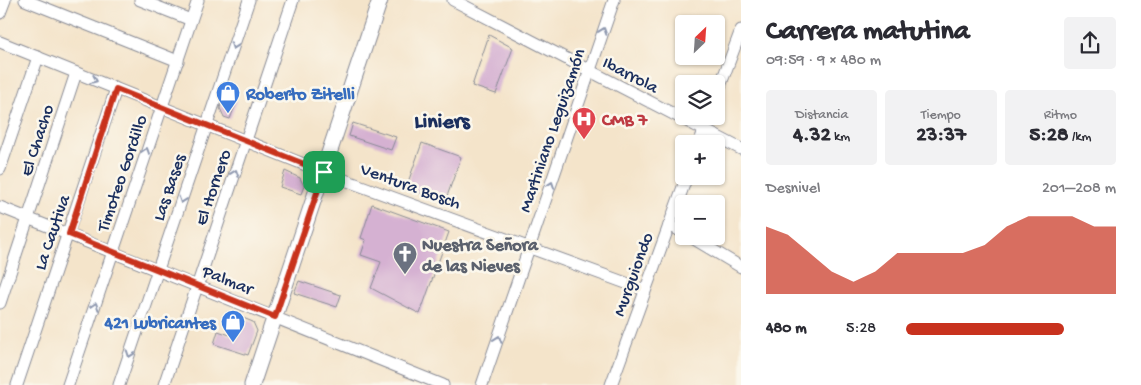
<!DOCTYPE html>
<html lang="es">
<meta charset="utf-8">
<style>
body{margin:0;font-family:"Gochi Hand",sans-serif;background:#f2f2f3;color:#2b2b33;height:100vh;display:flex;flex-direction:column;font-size:19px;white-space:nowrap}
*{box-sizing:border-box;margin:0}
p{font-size:16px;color:#7c7c81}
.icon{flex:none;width:28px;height:28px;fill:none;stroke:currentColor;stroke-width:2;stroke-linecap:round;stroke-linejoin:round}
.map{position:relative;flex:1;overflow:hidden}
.panel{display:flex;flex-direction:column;background:#fff;width:400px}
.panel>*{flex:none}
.needle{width:32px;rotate:25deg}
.controls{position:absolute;left:675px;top:15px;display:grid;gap:10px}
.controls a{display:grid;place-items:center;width:50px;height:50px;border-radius:5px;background:#fff;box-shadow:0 1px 4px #0004;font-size:25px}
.pin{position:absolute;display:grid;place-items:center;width:42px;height:42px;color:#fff;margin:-21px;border-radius:10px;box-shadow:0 2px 8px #0006}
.round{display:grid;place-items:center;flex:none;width:52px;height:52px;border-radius:5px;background:#f2f2f3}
.headline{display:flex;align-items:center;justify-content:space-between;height:85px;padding:0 25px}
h1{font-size:28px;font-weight:700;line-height:38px}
.stats{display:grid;grid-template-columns:repeat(3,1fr);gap:8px;height:85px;padding:5px 25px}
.stats div{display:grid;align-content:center;border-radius:5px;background:#f2f2f3;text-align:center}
.stats b{font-size:21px;font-weight:700}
.stats small{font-size:14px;font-weight:400}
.stats p{font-size:14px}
.chart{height:140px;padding:10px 25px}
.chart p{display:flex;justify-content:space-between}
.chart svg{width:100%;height:90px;margin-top:5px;fill:#c8321e;opacity:.7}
ul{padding:0 25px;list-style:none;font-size:16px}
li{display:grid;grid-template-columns:80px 60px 1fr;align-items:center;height:38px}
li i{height:12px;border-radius:6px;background:#c8321e}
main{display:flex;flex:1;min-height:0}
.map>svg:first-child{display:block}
</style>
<main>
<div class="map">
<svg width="741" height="385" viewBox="0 0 741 385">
<rect width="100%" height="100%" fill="#fbf7ec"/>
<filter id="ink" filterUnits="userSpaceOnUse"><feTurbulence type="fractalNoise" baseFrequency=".02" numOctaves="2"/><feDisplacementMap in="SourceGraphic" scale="10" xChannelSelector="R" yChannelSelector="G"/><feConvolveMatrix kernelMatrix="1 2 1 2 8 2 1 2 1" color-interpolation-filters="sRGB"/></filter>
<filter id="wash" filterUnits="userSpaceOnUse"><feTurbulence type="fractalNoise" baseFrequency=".0096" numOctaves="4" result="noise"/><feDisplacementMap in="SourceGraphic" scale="20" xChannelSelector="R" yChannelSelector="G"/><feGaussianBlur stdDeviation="1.12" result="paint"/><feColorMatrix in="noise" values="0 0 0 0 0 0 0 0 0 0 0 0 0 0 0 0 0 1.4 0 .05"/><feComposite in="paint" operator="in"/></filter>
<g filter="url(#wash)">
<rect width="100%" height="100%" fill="#f4e4ca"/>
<g id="blocks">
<g fill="#d5b1d2">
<path d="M489 35 513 48 496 94 472 86Z"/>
<path d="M224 96 237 101 230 119 224 117 220 108Z"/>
<path d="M353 123 396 137 391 150 349 136Z"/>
<path d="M422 143 461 157 445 202 406 188Z"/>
<path d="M285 171 300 178 304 186 301 194 280 187Z"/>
<path d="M372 204 449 232 420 314 371 288 381 262 361 255 366 240 361 238Z"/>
<path d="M299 281 341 295 337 307 294 293Z"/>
<path d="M238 316 253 322 257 331 248 355 214 344 218 331 230 335Z"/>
</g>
</g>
</g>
<g filter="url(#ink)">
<use href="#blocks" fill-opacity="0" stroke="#888a94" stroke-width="1"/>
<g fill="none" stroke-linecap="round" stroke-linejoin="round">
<defs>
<g id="street">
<path d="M25 0 178 61"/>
<path d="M140 0 191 20"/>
<path d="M453 0 741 149"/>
<path d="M0 13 5 0"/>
<path d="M0 42 323 172 645 290"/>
<path d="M716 97 741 30"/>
<path d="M699 144 709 116"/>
<path d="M0 169 38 57"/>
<path d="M0 207 443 385"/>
<path d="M669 225 684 233"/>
<path d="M689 236 741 267"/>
<path d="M0 303 76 73"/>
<path d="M17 385 116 89"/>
<path d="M68 385 198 0"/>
<path d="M119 385 249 0"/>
<path d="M164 385 293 0"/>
<path d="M482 385 614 0"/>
<path d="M611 385 687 176"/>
</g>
<path id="secondary" d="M252 385 380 0"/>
</defs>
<use href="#street" stroke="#888a94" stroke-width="13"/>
<use href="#secondary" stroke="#888a94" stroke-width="17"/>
<use href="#street" stroke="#fff" stroke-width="11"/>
<use href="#secondary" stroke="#fff" stroke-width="15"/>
</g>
<defs><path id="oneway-chevron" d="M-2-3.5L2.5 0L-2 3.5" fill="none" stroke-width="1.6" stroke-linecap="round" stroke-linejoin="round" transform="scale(1.25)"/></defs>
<g stroke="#8d97ae">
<use href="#oneway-chevron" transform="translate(603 31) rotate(-71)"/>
<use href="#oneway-chevron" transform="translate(234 46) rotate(109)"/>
<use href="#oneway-chevron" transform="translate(94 80) rotate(22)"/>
<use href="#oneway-chevron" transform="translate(146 151) rotate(-72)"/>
<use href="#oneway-chevron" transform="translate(235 173) rotate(-71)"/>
<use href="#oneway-chevron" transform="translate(551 185) rotate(-71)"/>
<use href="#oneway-chevron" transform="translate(182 200) rotate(109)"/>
<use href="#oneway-chevron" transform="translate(95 306) rotate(-72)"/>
<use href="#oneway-chevron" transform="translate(498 339) rotate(-71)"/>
<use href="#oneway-chevron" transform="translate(130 354) rotate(109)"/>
</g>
</g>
<g fill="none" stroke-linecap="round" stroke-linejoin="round" filter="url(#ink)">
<defs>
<path id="route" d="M116 89 324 172 275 317 69 234Z"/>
</defs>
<use href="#route" stroke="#fff" stroke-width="10"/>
<use href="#route" stroke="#c8321e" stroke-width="6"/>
</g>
<defs>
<symbol id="shop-pin" viewBox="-11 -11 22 30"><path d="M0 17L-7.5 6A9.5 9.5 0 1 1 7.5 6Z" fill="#3f7fe0" stroke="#fbf7ec"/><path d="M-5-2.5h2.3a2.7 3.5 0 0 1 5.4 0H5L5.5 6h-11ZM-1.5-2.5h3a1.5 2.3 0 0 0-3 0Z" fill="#fff"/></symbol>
<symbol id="hospital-pin" viewBox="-11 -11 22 30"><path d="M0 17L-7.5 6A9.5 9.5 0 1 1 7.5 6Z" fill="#e0444e" stroke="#fbf7ec"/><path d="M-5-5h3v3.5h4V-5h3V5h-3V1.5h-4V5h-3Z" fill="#fff"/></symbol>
<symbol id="church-pin" viewBox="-11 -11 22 30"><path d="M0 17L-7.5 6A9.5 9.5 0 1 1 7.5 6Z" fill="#6b7280" stroke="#fbf7ec"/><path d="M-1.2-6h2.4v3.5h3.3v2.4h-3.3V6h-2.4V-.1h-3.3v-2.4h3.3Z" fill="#fff"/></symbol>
</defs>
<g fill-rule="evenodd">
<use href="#shop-pin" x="214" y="79" width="28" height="38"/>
<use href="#hospital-pin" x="570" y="105" width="28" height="38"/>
<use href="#church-pin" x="391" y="240" width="28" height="38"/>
<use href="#shop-pin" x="219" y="308" width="28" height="38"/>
</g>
<g text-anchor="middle" stroke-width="5" stroke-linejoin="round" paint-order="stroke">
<g font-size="18" fill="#1b2f5e" stroke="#fbf7ec">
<text transform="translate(631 74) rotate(27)" y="6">Ibarrola</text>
<text transform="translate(551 130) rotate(-71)" y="6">Martiniano Leguizamón</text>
<text transform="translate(36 140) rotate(-72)" y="6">El Chacho</text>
<text transform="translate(121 173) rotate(-71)" y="6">Timoteo Gordillo</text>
<text transform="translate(411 185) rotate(20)" y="6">Ventura Bosch</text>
<text transform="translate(168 187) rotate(-71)" y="6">Las Bases</text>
<text transform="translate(212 187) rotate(-71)" y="6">El Hornero</text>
<text transform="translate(51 232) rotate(-71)" y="6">La Cautiva</text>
<text transform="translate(632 274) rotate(-70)" y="6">Murguiondo</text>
<text transform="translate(228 279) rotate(22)" y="6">Palmar</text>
</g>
<g font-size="18" font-weight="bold" fill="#366cbe" stroke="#fbf7ec" text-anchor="start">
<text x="246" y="99">Roberto Zitelli</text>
<text x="216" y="328" text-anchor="end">421 Lubricantes</text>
</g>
<g font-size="18" font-weight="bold" fill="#be3a42" stroke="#fbf7ec" text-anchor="start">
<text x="602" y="125">CMB 7</text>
</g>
<g font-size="18" font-weight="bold" fill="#5b616d" stroke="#fbf7ec" text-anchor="start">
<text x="422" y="250">Nuestra Señora<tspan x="422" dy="21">de las Nieves</tspan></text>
</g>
<g font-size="22" font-weight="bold" fill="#1b2f5e" stroke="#fbf7ec">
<text x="442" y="127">Liniers</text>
</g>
</g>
</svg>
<div class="controls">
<a><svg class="needle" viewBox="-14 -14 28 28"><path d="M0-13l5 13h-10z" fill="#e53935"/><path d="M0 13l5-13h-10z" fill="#7c7c81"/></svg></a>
<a><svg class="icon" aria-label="layers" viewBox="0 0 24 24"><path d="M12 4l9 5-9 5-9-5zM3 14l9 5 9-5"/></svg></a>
<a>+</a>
<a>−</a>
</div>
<div class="pin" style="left:324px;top:172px;background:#1e9e55"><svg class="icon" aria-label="arrive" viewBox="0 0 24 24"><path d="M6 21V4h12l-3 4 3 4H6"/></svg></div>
</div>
<section class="panel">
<div class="headline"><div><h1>Carrera matutina</h1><p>09:59 · 9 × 480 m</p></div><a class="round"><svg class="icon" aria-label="share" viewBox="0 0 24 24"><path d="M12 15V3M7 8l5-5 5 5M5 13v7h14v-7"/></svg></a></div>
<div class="stats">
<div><p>Distancia</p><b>4.32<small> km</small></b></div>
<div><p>Tiempo</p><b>23:37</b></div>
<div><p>Ritmo</p><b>5:28<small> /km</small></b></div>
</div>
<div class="chart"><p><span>Desnivel</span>201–208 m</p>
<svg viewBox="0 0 160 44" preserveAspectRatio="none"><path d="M0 44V11L10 15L20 24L30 33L40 38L50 33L60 24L70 24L80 24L90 24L100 20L110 11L120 6L130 6L140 6L150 11L160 11V44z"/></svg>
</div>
<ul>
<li><b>480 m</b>5:28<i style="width:75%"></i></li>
</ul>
</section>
</main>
